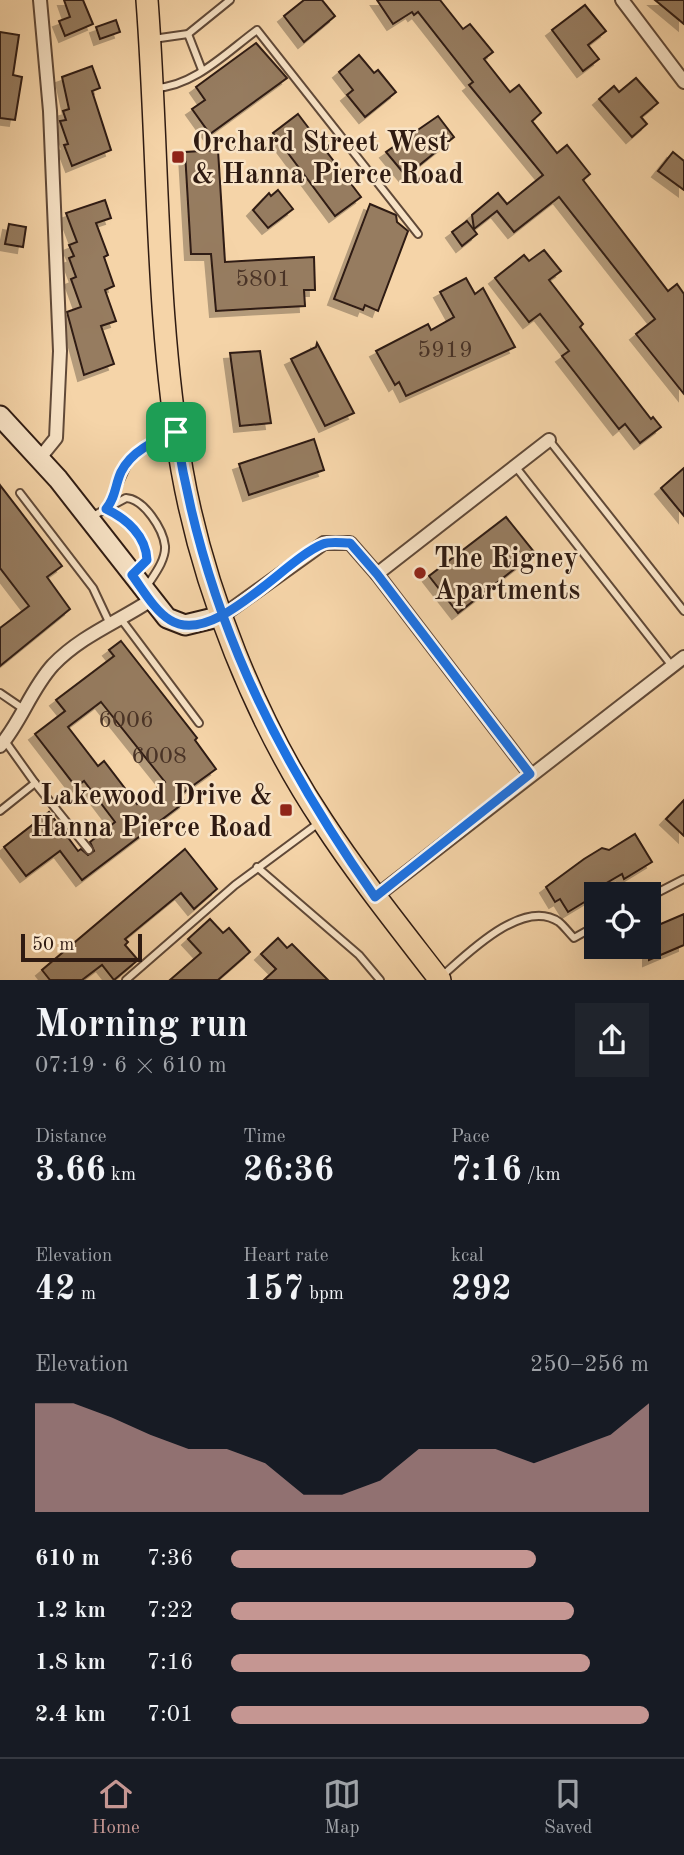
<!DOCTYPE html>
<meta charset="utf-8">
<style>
body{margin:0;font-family:"Old Standard TT",serif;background:#20242c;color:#f1f3f6;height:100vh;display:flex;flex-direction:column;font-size:26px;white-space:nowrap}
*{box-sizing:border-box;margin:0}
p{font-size:23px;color:#9ea1a6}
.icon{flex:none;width:38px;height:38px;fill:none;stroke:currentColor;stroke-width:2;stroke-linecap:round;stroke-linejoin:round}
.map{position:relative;height:980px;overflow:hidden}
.details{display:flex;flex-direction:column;background:#171b24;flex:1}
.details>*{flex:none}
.tools{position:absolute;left:584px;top:882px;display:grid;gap:14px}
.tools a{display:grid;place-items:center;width:77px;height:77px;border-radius:0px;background:#171b24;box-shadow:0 7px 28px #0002;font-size:35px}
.scale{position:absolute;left:21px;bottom:18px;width:121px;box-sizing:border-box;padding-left:7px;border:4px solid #2f1b12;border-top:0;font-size:19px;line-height:24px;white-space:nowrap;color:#2f1b12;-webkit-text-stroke:5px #f8e3c6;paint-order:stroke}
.pin{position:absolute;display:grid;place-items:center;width:60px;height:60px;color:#fff;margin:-30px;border-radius:14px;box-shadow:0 4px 10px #0006}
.round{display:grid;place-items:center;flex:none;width:74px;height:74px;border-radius:0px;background:#20242c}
.summary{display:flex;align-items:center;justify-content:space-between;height:119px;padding:0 35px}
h1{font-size:38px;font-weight:600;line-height:52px}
.figures{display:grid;grid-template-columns:repeat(3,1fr);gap:10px;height:119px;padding:7px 35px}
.figures div{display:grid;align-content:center}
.figures b{font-size:35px;font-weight:600}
.figures small{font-size:19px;font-weight:400}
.figures p{font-size:19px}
.chart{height:196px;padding:14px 35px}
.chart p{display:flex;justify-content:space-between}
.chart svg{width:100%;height:126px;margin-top:7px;fill:#c59692;opacity:.7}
ul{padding:0 35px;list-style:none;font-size:23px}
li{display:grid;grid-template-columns:112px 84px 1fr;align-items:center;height:52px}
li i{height:18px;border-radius:9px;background:#c59692}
.tabs{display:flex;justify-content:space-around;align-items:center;height:98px;border-top:2px solid #363941;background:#171b24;font-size:19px;color:#9ea1a6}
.tabs a{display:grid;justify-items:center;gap:4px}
.tabs .current{color:#c59692}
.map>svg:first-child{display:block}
</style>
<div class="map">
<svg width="684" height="980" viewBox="0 0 684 980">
<defs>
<filter id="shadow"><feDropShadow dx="-6" dy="6" stdDeviation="0" flood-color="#0004"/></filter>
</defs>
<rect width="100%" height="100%" fill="#f5d4a8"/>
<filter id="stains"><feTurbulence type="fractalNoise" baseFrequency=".00286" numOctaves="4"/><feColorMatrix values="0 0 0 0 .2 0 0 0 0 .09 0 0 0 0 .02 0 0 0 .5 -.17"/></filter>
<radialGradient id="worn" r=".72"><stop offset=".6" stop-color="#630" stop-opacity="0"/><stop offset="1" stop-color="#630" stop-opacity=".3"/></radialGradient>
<g fill="#967b60" stroke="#2f1b12" stroke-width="2" fill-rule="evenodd" filter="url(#shadow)">
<path d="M64 0H83L93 24 65 36 59 21 70 17Z"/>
<path d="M304 0H322L335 16 304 42 284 16Z"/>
<path d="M377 0H440L463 29 470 24 493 52 484 59 510 92 519 85 541 113 532 121 557 153 567 145 590 174 583 180 668 291 677 284 684 294V394L636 334 655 319 559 197 514 232 497 211 474 229 472 215 498 193 507 204 543 175 469 85 473 82 418 12 414 15 412 12 393 24Z"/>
<path d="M655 0H684V24Z"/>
<path d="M585 5 606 31 588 45 599 59 583 71 552 30Z"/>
<path d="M116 20 120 32 100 39 96 27Z"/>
<path d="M0 32 19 35 13 75 22 77 15 120 0 118Z"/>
<path d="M256 43 287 78 210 134 192 109 205 100 196 87Z"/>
<path d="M359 55 374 73 378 70 396 92 365 117 347 95 353 90 339 72Z"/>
<path d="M92 66 100 88 92 91 111 150 72 166 64 145 68 144 60 121 66 120 63 111 69 109 62 77Z"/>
<path d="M636 78 658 103 641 117 647 124 632 137 599 99 614 86 619 92Z"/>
<path d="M298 114 361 197 335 216 273 133Z"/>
<path d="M438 116 454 137 406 176 386 152Z"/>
<path d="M218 150 225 262 314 257 315 290H304L305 306 216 311 211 254H191L185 152Z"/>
<path d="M673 152 684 161V190L658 171Z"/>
<path d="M278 190 293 209 268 228 253 210 269 193 271 196Z"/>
<path d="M105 200 111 218 96 223 108 255 104 257 114 286 105 290 116 321 101 326 114 364 84 375 67 312 81 307 71 279 76 277 69 258 74 256 69 245 77 242 66 213Z"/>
<path d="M370 204 396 215 397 222 408 231 378 311 365 305 363 310 334 299Z"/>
<path d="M467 221 477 234 462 246 452 232Z"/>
<path d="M9 224 26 227 23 247 5 244Z"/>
<path d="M544 250 561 271 549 280 583 324 580 327 651 419 653 417 661 427 640 443 625 424 619 429 562 356 569 351 540 314 529 322 495 278 524 255 529 261Z"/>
<path d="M466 278 475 294 483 288 515 347 406 396 399 382 395 385 376 351 428 324 431 330 454 317 440 292Z"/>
<path d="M317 343 354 413 325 426 291 359 316 347Z"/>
<path d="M260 351 271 423 240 426 230 353Z"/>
<path d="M314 439 324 470 249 495 239 464Z"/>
<path d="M684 468V516L661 488Z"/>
<path d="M0 485 62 566 47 577 70 609 0 666V628L29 606 0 568Z"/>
<path d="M506 517 535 553 458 613 429 576Z"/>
<path d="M121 641 197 738 195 740 216 769 180 795 185 802 82 880 60 851 26 876 4 847 49 812 78 851 81 849 88 855 94 851 90 842 115 822 84 781 76 787 35 734 65 711 56 700 114 656 109 650ZM101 702 165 782 137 804 104 761 98 766 68 727Z"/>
<path d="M684 800V836L666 819Z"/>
<path d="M635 834 652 862 624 879 622 874 598 888 601 892 568 912 560 899 555 902 546 887 584 859 602 848 609 850Z"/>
<path d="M185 849 217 889 194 909 181 893 125 939 128 942 125 945 138 960 114 980 102 965 82 980H50L42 970Z"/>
<path d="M684 914V945L649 960V929Z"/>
<path d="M210 919 223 933 229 928 250 952 218 980H170L201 953 188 939Z"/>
<path d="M278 938 287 948 292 944 328 980H264L276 969 261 954Z"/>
</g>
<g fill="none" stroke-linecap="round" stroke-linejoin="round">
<defs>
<g id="lane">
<path d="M188 34 202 70"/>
<path d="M153 39 188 34 230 0"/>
<path d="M155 88C193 87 227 52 257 30L418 234"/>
<path d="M549 440 684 611"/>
<path d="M515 466 672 666"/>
<path d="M20 493 93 588 109 622"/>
<path d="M109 505 128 463 145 446 173 434"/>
<path d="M106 509C127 519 146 536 147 560L136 572"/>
<path d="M91 517 126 498C144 499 163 529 165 546 166 560 154 575 147 586"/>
<path d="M121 619 199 723"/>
<path d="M0 693 22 708"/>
<path d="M35 783 89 850"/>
<path d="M0 811 35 783 5 741"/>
<path d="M257 867 359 955 380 980"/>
<path d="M649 897 684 879"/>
<path d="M441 977C466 955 523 897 559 922 564 926 569 933 574 938L597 925"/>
<path d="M126 980 235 885 320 822"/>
</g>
<g id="street">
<path d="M622 0 684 82"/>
<path d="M39 459 56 438 60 351 50 111 40 0"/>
<path d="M377 574 530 774"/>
<path d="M222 616 324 543H350L377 574 549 440"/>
<path d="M0 746C21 722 31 689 53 665 82 635 118 622 151 600"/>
<path d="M375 897 684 657"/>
</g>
<path id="secondary" d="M0 416 58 479 167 618 185 625 222 616"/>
<path id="primary" d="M147 0C159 157 155 315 182 470 203 589 256 722 323 822 359 877 400 928 440 980"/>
</defs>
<use href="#lane" stroke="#604938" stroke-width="10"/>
<use href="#street" stroke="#604938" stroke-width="16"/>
<use href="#secondary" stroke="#2f1b12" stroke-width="23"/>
<use href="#primary" stroke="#2f1b12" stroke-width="24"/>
<use href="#lane" stroke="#f8e3c6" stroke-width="6"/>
<use href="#street" stroke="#f8e3c6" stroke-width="12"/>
<use href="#secondary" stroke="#f8e3c6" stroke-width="19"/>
<use href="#primary" stroke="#f5d4a8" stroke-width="21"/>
</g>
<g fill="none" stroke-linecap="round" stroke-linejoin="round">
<defs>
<path id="route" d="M176 432C155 441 132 450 121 472 115 485 116 497 106 509 127 519 146 536 147 560L132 575C143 590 155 611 170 620 214 648 285 559 323 544 330 541 342 543 350 543L377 574 530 774 375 897C272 750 204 611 176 432"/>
</defs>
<use href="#route" stroke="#fff" stroke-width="14"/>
<use href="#route" stroke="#1a73e8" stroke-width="9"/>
</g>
<g fill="#8f2418" stroke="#f8e3c6" stroke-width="2.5">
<rect x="171" y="150" width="14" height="14" rx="3.5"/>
<circle cx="420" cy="573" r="7"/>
<rect x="279" y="803" width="14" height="14" rx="3.5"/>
</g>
<g text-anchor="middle" stroke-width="5" stroke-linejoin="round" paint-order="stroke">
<g font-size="24" fill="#493326">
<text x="263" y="286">5801</text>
<text x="445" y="357">5919</text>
<text x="126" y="727">6006</text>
<text x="159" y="763">6008</text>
</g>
<g font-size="28" font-weight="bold" fill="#2f1b12" stroke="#f8e3c6" text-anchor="start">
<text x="192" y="151">Orchard Street West<tspan x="192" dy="32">&amp; Hanna Pierce Road</tspan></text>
<text x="434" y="567">The Rigney<tspan x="434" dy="32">Apartments</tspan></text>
<text x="272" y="804" text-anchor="end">Lakewood Drive &amp;<tspan x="272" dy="32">Hanna Pierce Road</tspan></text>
</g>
</g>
<rect width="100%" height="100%" filter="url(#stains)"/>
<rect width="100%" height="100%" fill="url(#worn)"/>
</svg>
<div class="tools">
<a><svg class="icon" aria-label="locate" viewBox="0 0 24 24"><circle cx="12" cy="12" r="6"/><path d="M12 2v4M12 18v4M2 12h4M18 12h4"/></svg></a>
</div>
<div class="scale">50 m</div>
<div class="pin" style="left:176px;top:432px;background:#1e9e55"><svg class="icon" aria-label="arrive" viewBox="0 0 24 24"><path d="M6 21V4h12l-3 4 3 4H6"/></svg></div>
</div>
<section class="details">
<div class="summary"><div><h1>Morning run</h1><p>07:19 · 6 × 610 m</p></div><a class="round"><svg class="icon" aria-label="share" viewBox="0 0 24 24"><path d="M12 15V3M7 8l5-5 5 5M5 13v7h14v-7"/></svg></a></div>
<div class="figures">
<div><p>Distance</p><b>3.66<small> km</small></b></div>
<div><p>Time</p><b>26:36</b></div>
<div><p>Pace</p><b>7:16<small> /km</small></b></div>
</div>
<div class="figures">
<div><p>Elevation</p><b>42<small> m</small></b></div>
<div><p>Heart rate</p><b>157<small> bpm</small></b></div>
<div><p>kcal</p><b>292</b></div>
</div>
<div class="chart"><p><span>Elevation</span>250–256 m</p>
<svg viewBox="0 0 160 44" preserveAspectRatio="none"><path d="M0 44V6L10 6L20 11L30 17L40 22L50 22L60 27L70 38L80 38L90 33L100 22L110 22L120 22L130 27L140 22L150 17L160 6V44z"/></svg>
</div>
<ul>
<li><b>610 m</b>7:36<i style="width:73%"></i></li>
<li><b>1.2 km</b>7:22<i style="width:82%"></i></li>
<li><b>1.8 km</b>7:16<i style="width:86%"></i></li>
<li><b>2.4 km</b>7:01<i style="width:100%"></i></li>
</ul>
</section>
<nav class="tabs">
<a class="current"><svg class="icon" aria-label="home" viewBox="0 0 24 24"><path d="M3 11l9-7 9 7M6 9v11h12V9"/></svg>Home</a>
<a><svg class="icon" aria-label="map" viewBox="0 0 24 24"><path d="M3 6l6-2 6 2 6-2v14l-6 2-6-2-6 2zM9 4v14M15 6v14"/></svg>Map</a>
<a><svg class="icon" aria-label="saved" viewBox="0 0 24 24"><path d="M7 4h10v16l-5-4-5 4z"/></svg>Saved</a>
</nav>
